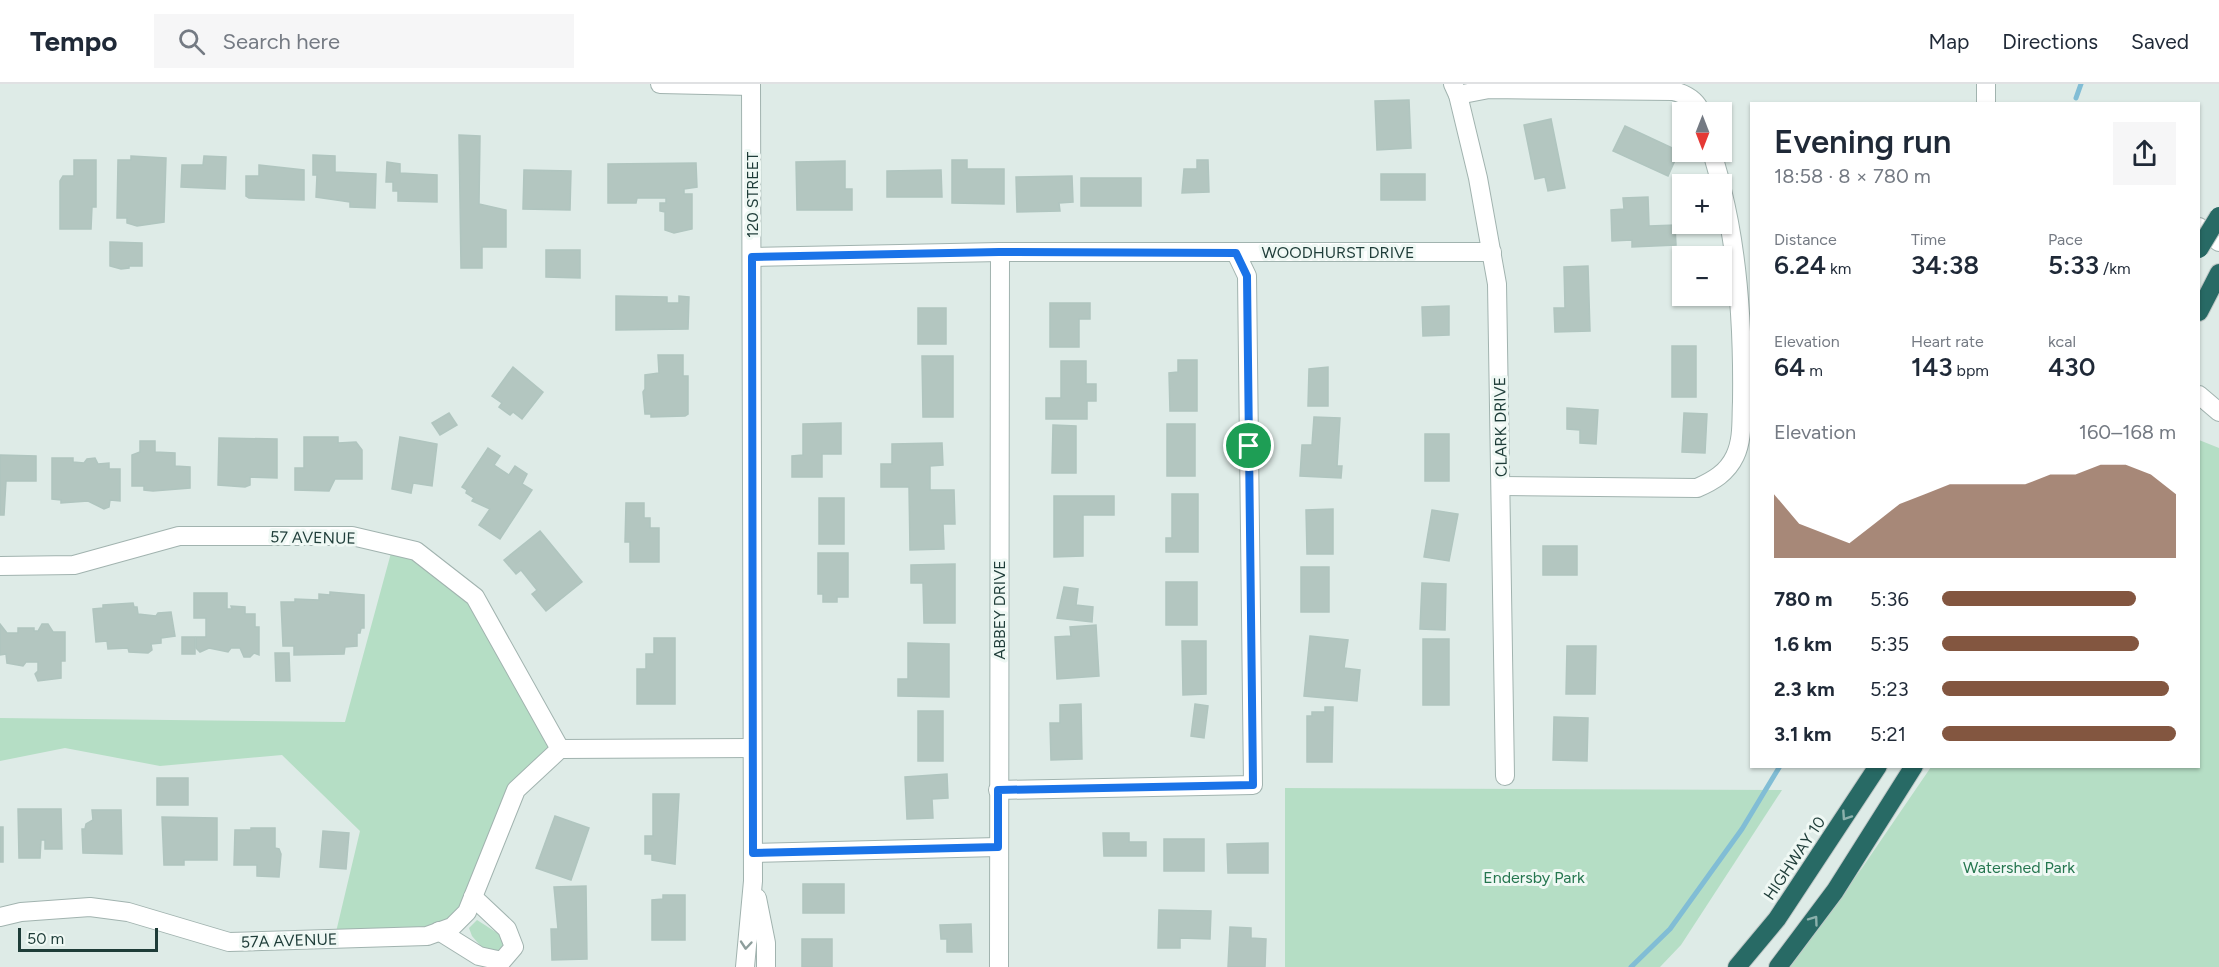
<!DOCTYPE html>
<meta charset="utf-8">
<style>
body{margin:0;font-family:Figtree,sans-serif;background:#f6f6f7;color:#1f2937;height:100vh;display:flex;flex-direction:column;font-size:22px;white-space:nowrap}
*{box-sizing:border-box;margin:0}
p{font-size:20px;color:#747a83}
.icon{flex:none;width:33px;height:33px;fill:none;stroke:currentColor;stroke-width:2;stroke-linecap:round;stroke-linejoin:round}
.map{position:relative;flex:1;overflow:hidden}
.drawer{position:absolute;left:1750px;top:18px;width:450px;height:666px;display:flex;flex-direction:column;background:#fff;border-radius:0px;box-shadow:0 2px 4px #0004}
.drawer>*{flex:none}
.needle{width:39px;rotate:180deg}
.tools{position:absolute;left:1672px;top:18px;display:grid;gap:12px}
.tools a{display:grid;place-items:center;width:60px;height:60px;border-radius:0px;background:#fff;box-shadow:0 2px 4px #0004;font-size:30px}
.scale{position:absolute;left:18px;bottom:15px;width:140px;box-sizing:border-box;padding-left:6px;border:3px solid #1e3c38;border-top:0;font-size:16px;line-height:21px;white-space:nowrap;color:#1e3c38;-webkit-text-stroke:4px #eff8f4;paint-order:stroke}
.pin{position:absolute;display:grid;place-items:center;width:51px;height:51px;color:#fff;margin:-26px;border:3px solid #fff;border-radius:50%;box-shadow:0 2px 6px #0007}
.round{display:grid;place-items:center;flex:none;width:63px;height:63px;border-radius:0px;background:#f6f6f7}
.head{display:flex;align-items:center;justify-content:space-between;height:102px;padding:0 24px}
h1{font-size:33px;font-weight:600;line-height:45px}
.stats{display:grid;grid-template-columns:repeat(3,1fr);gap:9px;height:102px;padding:6px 24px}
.stats div{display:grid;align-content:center}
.stats b{font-size:26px;font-weight:600}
.stats small{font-size:16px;font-weight:400}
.stats p{font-size:16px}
.chart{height:168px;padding:12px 24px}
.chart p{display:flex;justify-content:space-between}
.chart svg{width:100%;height:108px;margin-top:6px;fill:#835640;opacity:.7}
ul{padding:0 24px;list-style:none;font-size:20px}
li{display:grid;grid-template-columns:96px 72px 1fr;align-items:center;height:45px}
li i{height:15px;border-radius:8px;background:#835640}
header{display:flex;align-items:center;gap:36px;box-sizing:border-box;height:84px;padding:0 30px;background:#fff;border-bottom:2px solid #e0e1e3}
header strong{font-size:28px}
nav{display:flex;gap:33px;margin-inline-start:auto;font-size:21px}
.search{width:420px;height:54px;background:#f6f6f7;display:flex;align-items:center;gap:15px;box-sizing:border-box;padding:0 21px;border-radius:0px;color:#747a83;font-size:22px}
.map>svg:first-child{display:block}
</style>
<header>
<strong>Tempo</strong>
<div class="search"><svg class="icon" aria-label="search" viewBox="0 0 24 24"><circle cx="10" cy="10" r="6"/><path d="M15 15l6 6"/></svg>Search here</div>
<nav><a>Map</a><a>Directions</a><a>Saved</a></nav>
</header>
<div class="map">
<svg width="2219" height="883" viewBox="0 0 2219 883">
<rect width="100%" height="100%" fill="#deebe7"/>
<g fill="#b5dec5">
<path d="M2199 356 2219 364V883H1788L1862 784 1931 683 2199 682Z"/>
<path d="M391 469 410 474 471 520 551 663 511 700 464 822 447 836 425 843 336 848 360 747 282 671 160 682 65 664 0 677V634L345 638Z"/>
<path d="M1285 704 1782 706 1681 861 1660 883H1285Z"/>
<path d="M477 836 502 852 504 860 497 868 485 867 472 852 469 844Z"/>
</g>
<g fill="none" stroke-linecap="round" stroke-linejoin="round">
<g stroke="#81bdd5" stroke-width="5">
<path d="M2076 14 2081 0"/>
<path d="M1631 883 1670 845 1742 745 1780 682"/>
</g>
</g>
<g fill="#b3c6c0" stroke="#b0c5bf" stroke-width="1.5">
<path d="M1409 16 1411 64 1377 66 1375 17Z"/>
<path d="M1551 35 1565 104 1548 107 1545 93 1535 95 1524 41Z"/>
<path d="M1625 42 1679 67 1668 92 1613 67Z"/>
<path d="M459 51 480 52 479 120 506 126V163H482V184H461Z"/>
<path d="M313 71 335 72V88L376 90 375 124 350 123V118L316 113 317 91H313Z"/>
<path d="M131 72 166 74 164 138 137 142 127 139V134H117L118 76H131Z"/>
<path d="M204 72 226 73 225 105 181 103 182 81H203Z"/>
<path d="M74 76H96V123H92L91 145H60V97L63 92H74Z"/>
<path d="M952 76H967V85H1004V120L952 119Z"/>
<path d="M1197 76H1208L1209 108 1182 109 1184 85H1197Z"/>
<path d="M845 77V105H852V126H797L796 78Z"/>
<path d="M387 78 400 80V89L437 91V118L398 117V107H393V98H386Z"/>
<path d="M696 79 697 103 684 105V110H692V145L674 149 665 146V128L660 127V119H666V114H637L636 119H608V80Z"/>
<path d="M259 81 304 86V116L249 114 246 112V92H259Z"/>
<path d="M524 86 571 87 570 126 523 125Z"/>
<path d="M941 86 942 113H887V87Z"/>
<rect x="1381" y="90" width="44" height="26"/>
<path d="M1072 92 1073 118 1059 119 1060 127 1017 128 1016 93Z"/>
<rect x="1081" y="94" width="60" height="28"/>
<path d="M1648 113 1649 142 1675 141 1676 161 1632 163V156L1612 157 1611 126 1624 125 1623 114Z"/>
<path d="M110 158 142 159V182H129V184L121 185 110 182Z"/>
<path d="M546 166H580V194L546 193Z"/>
<path d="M1588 182 1590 247 1555 248 1554 224H1565L1564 183Z"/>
<path d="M616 212 667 213V219H679V212L689 213 688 245 616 246Z"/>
<path d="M1050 219H1090V235H1079V263H1050Z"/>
<path d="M1449 222V251L1423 252 1422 223Z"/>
<rect x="918" y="224" width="28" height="36"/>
<rect x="1672" y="262" width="24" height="51"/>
<path d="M658 271H683V292H688V330L685 332 651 333V330H645L643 308 645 305V291L659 289Z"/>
<path d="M922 272H953V333H923Z"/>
<path d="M1178 276H1197V327H1170L1169 289 1178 288Z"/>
<path d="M1061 277H1086V300H1096V317H1087V335H1046V314H1061Z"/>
<path d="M513 283 543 308 522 335 513 328 510 331 499 323 502 319 492 312Z"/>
<path d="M1328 283V322H1308L1309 285Z"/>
<path d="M1567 324 1598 326 1596 360 1580 359V346L1567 345Z"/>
<path d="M449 329 457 341 440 351 432 339Z"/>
<path d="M1684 329 1707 330 1705 369 1682 368Z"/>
<path d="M1314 333 1340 334 1337 382H1342L1341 394 1300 392 1302 361H1312Z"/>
<path d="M841 339V370H822V393H792V372L803 371V340Z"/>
<rect x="1167" y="340" width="28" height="52"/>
<path d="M1053 341 1076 342V389H1052Z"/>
<rect x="1425" y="350" width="24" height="47"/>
<path d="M304 353H338V359L356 358 362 366V395H335L329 407 295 406V384H304Z"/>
<path d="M400 353 437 360 432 402 413 399 411 409 392 405Z"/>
<path d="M219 354 277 355V394L250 393V401L245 403 218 401Z"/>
<path d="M140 357H155V368L175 369V382L190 383V404L153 407 144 406V402H132V371L140 368Z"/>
<path d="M942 359 943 381 930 382V406H954L955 440H943L944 465 910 466 909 403H881V380H892V360Z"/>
<path d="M488 364 500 372 494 381 509 391 515 382 527 390 522 400 532 406 500 455 479 441 490 425 472 417 474 414 466 409 467 406 462 403Z"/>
<path d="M0 371 36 372V397H6L4 431H0Z"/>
<path d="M52 374H73V378L84 379 87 375 95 374 98 380 109 379V385H120V417L110 416 109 423 104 425 88 417 61 419V416L52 415Z"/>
<path d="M1172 410H1198V468H1166V454H1172Z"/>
<path d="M1054 412H1114V431H1083V472L1054 473Z"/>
<rect x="819" y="414" width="25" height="46"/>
<path d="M626 419H644V434H650V444H659V478H630V458H625Z"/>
<path d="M1333 425V470H1307L1306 426Z"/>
<path d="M1432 426 1458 430 1449 477 1424 473Z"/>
<path d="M540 447 582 498 546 527 532 510 537 506 521 486 516 490 504 476Z"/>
<rect x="1543" y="462" width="34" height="29"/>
<path d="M818 469H848V513H837V518H823V510H818Z"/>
<path d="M955 480V539H924L923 499H911V481Z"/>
<rect x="1301" y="483" width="28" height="45"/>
<rect x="1166" y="498" width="31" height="43"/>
<path d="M1422 499 1446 500 1445 546 1420 545Z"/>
<path d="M1064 503 1078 505 1076 521 1093 523 1092 538 1057 534Z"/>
<path d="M330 508 364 511V544H361L360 549H357V562L345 563 344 570 294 571V562H283L281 518H295V515L319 516V510L330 511Z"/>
<path d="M194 509H227V525H232L231 522 245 523V530H255V543H259V571L254 569 250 573H244L240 564H231L228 568 209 564 200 568 196 564V553H206V534H194Z"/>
<path d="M133 519 134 523H137L138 530 156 532 158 529 171 528 175 552 161 554V559L151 560 152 566 148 569 129 568 128 564 108 565 107 557 96 558 93 525 103 524V521Z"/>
<path d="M0 540 7 549H18V544H34V547H38L42 540H48L53 548H65V577H61V594L38 597 35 590 38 587V578H26L23 582 7 579 6 570 0 571Z"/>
<path d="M1096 541 1099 592 1057 595 1055 553 1071 552 1070 543Z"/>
<path d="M1310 552 1348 556 1344 584 1360 586 1357 617 1304 612Z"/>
<rect x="182" y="553" width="13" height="17"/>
<path d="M654 554H675V620H637V585H646V570H654Z"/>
<rect x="1423" y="555" width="26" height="66"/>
<path d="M1182 557H1206V610L1183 611Z"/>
<path d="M908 559 949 560V613L898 612V595H908Z"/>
<path d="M1567 562H1596L1595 610H1566Z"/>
<path d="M275 569H289L290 597H276Z"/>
<path d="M1081 620 1082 675 1051 676 1050 639H1060V621Z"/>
<path d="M1195 620 1208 622 1204 654 1191 652Z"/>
<path d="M1325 623H1333L1332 678H1307V632H1312V628H1325Z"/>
<rect x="918" y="627" width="25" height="50"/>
<path d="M1554 633 1588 634 1587 677 1553 676Z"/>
<path d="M947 690 948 714 932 715 933 734 907 735 905 693Z"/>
<rect x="157" y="694" width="31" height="27"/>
<path d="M653 710H679L675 780 652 776V770H645V752H653Z"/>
<path d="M18 725H61L62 765H45V756H41L40 774H19Z"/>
<path d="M92 726H121L122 770 83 769 82 745H85L86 740 93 736Z"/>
<path d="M555 732 589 744 571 796 536 784Z"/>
<path d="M162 733 217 734V776H184V781H164Z"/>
<rect x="0" y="743" width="3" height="35"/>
<path d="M251 744H275V764L279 765 281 770 279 793 257 792V781H234L235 746H251Z"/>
<path d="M323 747 349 749 346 785 320 783Z"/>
<path d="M1103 749H1129V758H1146V772H1104Z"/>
<rect x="1164" y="755" width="40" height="32"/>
<path d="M1268 759V789H1228L1227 760Z"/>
<rect x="803" y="800" width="41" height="29"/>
<path d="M586 802 587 875 552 876 551 845H558L554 803Z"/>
<path d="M663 811H685V856H652V816L663 815Z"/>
<path d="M1159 826 1211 827 1210 855 1180 854V864H1158Z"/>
<path d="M971 840 972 868H947V855H941L940 841Z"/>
<path d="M1230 843 1251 844V854L1266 855 1265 883H1228Z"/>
<rect x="802" y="855" width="30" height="28"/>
</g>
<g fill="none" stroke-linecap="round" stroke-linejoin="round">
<defs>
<g id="minor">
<path d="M660 0 751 2"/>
<path d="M1453 0 1458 11 1478 94 1497 200 1505 692"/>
<path d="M1986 0V20"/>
<path d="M1458 11 1489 5 1673 7C1686 10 1696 16 1701 28"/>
<path d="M1712 68 1721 100"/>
<path d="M2199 143 2219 158"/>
<path d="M752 173 1000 168H1492"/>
<path d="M2199 311 2219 328"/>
<path d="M1501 402 1697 404C1713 397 1727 389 1735 372 1743 355 1741 336 1742 318 1743 248 1739 174 1722 106"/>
<path d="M0 482 74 481 179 452H352L416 467 475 513 560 665"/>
<path d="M998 706 1253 701 1247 192 1236 169"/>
<path d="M753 769 998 763"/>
<path d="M757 814 766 859V883"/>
<path d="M0 833 21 828 90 823 128 828 229 858 427 852 452 843 467 828 516 706 560 665 752 664"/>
<path d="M439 847 479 872 502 877 514 863 507 845 473 813"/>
<path d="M745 883 753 797 751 0"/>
<path d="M999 883 1000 168"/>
</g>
<g id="highway">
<path d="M2199 228 2219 189"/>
<path d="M1737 883 1777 835 1878 682"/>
<path d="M1778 883 1835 807 1914 682"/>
</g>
</defs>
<use href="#minor" stroke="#a1b3af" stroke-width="20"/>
<use href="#highway" stroke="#c0c8c7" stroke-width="20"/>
<use href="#minor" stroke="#fff" stroke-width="18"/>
<use href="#highway" stroke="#286a65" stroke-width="18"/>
<defs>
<path id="highway-bridge" d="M2199 165 2219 132"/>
</defs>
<use href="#highway-bridge" stroke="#c0c8c7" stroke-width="20" stroke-linecap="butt"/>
<use href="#highway-bridge" stroke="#286a65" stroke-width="18"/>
</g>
<defs><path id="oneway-chevron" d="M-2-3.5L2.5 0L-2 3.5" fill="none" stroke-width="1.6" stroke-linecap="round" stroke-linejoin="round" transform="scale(1.5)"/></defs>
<g stroke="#8cb1ac">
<use href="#oneway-chevron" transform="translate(1846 732) rotate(124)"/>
<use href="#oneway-chevron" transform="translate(1814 836) rotate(-54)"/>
</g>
<use stroke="#8e9e9c" href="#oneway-chevron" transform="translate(746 861) rotate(95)"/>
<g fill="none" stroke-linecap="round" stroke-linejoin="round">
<defs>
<path id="route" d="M999 168 1236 169 1247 192 1253 701 998 706V763L753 769 752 173Z"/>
</defs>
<use href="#route" stroke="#fff" stroke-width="12"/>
<use href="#route" stroke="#1a73e8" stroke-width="8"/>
</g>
<g text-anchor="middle" stroke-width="6" stroke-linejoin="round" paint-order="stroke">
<g font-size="16" fill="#1e3c38" stroke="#eff8f4">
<text transform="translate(752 111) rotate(-90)" y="6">120 STREET</text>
<text x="1338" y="174">WOODHURST DRIVE</text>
<text transform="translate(1500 343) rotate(-91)" y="6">CLARK DRIVE</text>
<text transform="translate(313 453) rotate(1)" y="6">57 AVENUE</text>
<text transform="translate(999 526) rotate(-90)" y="6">ABBEY DRIVE</text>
<text transform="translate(1794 774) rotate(-56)" y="6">HIGHWAY 10</text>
<text transform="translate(289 856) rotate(-2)" y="6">57A AVENUE</text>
</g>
<g font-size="16" fill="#25764f" stroke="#eff8f4">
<text x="2019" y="789">Watershed Park</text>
<text x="1534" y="799">Endersby Park</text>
</g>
</g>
</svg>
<div class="tools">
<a><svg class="needle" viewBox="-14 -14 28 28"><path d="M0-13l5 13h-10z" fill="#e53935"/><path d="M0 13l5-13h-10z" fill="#747a83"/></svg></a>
<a>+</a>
<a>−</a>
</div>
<div class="scale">50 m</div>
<div class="pin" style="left:1249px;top:362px;background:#1e9e55"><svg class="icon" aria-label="arrive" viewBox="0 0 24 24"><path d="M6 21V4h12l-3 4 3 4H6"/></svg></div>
<section class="drawer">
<div class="head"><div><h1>Evening run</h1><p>18:58 · 8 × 780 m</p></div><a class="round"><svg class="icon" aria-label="share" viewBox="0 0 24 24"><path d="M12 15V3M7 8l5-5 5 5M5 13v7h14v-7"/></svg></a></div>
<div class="stats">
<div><p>Distance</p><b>6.24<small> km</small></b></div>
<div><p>Time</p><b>34:38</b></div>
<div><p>Pace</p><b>5:33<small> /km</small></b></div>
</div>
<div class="stats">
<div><p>Elevation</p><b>64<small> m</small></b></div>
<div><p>Heart rate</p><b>143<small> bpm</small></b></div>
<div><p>kcal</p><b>430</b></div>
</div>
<div class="chart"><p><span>Elevation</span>160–168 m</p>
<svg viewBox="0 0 160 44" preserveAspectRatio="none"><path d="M0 44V18L10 30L20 34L30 38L40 30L50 22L60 18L70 14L80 14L90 14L100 14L110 10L120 10L130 6L140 6L150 10L160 18V44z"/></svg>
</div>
<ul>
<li><b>780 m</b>5:36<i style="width:83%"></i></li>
<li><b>1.6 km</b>5:35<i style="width:84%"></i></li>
<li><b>2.3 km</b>5:23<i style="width:97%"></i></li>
<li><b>3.1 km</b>5:21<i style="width:100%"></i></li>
</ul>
</section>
</div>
